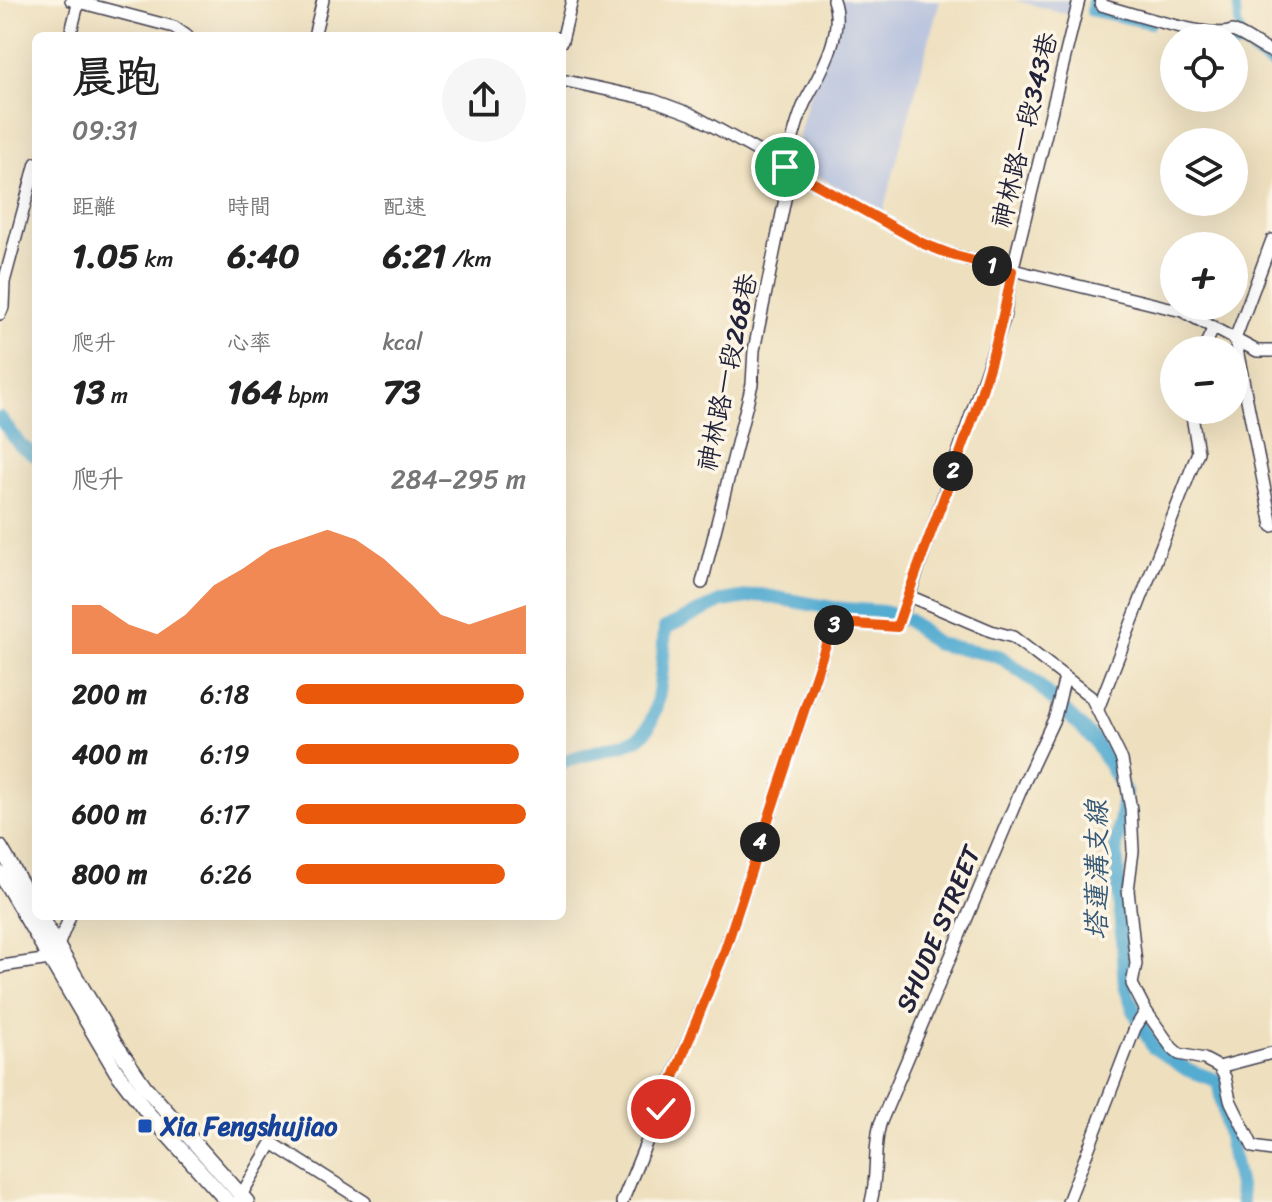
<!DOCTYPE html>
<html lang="zh-TW">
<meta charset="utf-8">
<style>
body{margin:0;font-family:Sriracha,"LXGW WenKai TC",sans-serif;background:#f6f6f6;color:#222;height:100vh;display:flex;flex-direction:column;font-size:30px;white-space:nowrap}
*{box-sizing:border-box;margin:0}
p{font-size:26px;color:#767676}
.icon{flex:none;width:44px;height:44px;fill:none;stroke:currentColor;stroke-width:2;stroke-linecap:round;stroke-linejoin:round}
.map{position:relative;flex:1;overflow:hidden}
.drawer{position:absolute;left:32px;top:32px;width:534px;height:888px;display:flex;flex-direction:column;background:#fff;border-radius:12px;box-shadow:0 8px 32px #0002}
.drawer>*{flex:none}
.fabs{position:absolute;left:1160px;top:24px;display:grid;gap:16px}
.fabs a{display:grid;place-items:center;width:88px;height:88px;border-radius:50%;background:#fff;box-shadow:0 8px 32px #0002;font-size:40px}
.pin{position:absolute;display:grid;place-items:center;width:68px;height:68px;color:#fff;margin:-34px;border:4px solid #fff;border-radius:50%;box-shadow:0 2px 8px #0007}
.km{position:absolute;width:40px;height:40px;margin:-20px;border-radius:50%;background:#222;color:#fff;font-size:22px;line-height:40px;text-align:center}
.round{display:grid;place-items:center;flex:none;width:84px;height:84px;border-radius:42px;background:#f6f6f6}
.summary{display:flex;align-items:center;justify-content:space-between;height:136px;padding:0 40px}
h1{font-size:44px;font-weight:700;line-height:60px}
.figures{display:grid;grid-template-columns:repeat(3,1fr);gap:12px;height:136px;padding:8px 40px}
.figures div{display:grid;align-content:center}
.figures b{font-size:34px;font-weight:700}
.figures small{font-size:22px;font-weight:400}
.figures p{font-size:22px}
.chart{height:224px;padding:16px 40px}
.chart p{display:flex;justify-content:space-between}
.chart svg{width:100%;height:144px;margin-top:8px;fill:#ea580c;opacity:.7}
ul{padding:0 40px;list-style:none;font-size:26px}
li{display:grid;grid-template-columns:128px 96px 1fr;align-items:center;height:60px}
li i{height:20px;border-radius:10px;background:#ea580c}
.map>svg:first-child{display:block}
</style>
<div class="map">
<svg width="1272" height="1202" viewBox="0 0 1272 1202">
<rect width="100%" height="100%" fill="#fcf5e5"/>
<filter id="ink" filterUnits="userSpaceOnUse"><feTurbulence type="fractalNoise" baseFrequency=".0125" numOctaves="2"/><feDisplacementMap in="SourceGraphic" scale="16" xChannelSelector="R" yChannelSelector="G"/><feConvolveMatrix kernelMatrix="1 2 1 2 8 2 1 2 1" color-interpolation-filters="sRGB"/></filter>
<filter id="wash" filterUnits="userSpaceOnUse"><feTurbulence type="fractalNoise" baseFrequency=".006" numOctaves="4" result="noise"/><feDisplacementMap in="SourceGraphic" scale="32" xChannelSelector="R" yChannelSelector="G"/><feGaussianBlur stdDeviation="1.8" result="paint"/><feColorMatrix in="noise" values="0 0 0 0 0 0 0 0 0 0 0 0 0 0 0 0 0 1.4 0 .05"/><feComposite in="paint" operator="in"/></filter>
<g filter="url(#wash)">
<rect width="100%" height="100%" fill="#eee0bf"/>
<g fill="#bac4de">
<path d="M834 0H940L883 212 792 162 808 100 838 19Z"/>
<path d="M1014 0H1079L1075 16Z"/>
</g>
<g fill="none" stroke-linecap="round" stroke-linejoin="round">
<g stroke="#54acd1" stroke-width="8">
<path d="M1091 0 1090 12 1151 25"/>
<path d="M1236 0 1238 23 1245 45"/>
<path d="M1234 47 1245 45 1255 56 1272 67"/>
</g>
<g stroke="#54acd1" stroke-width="14">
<path d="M0 418 20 445 36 456"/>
<path d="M562 762C577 756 632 744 640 737 662 720 663 654 665 628L722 601 760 595 833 608 883 612 908 620 937 644 999 656 1034 681 1095 741 1125 792 1116 846 1125 986 1135 1013 1153 1047 1186 1069 1218 1081 1242 1202"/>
</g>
</g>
</g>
<g filter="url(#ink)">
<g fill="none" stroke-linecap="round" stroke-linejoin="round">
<defs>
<g id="minor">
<path d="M71 0 174 27 187 36"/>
<path d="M1101 0V5C1127 12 1211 40 1232 31 1248 36 1256 46 1272 52"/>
<path d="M70 36 79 0"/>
<path d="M314 36 323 0"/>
<path d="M562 41 572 0"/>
<path d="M562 80 653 100 691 114 924 244 955 256 1182 311 1257 351H1272"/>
<path d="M785 167C792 145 796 120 806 100 821 72 845 32 833 0"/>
<path d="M1272 240 1235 339 1272 526"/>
<path d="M0 314 3 307 4 282 36 163"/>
<path d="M1203 350 1214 327"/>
<path d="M702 583 752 384 754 350 791 170"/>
<path d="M909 596 991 631 1013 637 1091 697 1122 760 1131 809 1133 851 1128 890 1136 964 1132 984 1146 1011 1172 1048 1179 1054 1204 1059 1219 1067 1225 1077 1230 1100 1253 1147 1272 1150"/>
<path d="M1098 709 1198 452 1191 410"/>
<path d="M58 946 70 916"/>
<path d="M0 968 2 966 50 959"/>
<path d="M1219 1067 1272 1053"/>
<path d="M237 1202 272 1143 365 1202"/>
<path d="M622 1202 725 950 832 626 841 623 897 627 909 596 1004 319 1012 271 1079 0"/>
<path d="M871 1202C878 1176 873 1149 880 1124L1023 785 1055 717 1065 677"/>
<path d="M1068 1202 1135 1028 1146 1011"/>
</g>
<g id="major">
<path d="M0 847 36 909"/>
<path d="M0 873 116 1071 147 1112 228 1202"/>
<path d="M40 916 114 1042 145 1087 247 1202"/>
</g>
</defs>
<use href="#minor" stroke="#413e4f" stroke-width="14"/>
<use href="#major" stroke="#413e4f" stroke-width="17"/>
<use href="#minor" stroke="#fff" stroke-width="11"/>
<use href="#major" stroke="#fff" stroke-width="14"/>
</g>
</g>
<g fill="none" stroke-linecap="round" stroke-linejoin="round" filter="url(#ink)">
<defs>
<path id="route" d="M661 1109 725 950 832 626 841 623 897 627C936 509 991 394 1012 271L955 256 924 244 785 167"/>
</defs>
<use href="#route" stroke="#fff" stroke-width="16"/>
<use href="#route" stroke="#ea580c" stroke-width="10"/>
</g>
<rect fill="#1a4fb4" stroke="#fcf5e5" stroke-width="3" x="137" y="1118" width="16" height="16" rx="4"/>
<g text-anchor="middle" stroke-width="7" stroke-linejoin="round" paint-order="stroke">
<g font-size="26" fill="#22223b" stroke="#fcf5e5">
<text transform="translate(1024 130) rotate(-76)" y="9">神林路一段343巷</text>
<text transform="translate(727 372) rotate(-78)" y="9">神林路一段268巷</text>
<text transform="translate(938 929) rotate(-67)" y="9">SHUDE STREET</text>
</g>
<g font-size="26" font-weight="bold" fill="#164399" stroke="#fcf5e5" text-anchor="start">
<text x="161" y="1135">Xia Fengshujiao</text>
</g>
<g font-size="28" font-style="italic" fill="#365977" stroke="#fcf5e5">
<text transform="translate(1096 870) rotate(-90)" y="10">塔蓮溝支線</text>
</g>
</g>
</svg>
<div class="fabs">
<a><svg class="icon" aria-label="locate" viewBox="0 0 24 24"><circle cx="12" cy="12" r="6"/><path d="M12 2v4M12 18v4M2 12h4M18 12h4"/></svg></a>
<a><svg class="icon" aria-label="layers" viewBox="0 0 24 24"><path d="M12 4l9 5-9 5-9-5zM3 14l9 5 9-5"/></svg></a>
<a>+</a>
<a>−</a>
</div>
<div class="pin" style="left:785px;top:167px;background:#1e9e55"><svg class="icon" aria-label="arrive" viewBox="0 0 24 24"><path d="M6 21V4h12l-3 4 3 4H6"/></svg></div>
<div class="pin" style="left:661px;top:1109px;background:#d93025"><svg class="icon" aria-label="check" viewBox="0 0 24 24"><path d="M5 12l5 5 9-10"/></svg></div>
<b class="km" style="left:992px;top:266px">1</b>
<b class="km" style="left:953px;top:471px">2</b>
<b class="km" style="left:834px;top:625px">3</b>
<b class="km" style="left:760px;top:842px">4</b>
<section class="drawer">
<div class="summary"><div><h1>晨跑</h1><p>09:31</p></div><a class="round"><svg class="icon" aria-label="share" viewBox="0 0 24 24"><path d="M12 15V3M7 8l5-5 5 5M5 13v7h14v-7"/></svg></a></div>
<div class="figures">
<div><p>距離</p><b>1.05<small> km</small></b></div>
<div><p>時間</p><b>6:40</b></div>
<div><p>配速</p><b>6:21<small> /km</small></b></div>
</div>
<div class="figures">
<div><p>爬升</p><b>13<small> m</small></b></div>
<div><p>心率</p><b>164<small> bpm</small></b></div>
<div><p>kcal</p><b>73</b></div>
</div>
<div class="chart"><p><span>爬升</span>284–295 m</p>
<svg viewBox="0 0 160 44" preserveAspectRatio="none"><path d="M0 44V29L10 29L20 35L30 38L40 32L50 23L60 18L70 12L80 9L90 6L100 9L110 15L120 23L130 32L140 35L150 32L160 29V44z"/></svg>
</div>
<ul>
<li><b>200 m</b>6:18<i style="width:99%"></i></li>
<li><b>400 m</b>6:19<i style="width:97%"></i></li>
<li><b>600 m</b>6:17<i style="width:100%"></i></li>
<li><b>800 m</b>6:26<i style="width:91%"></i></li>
</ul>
</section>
</div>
